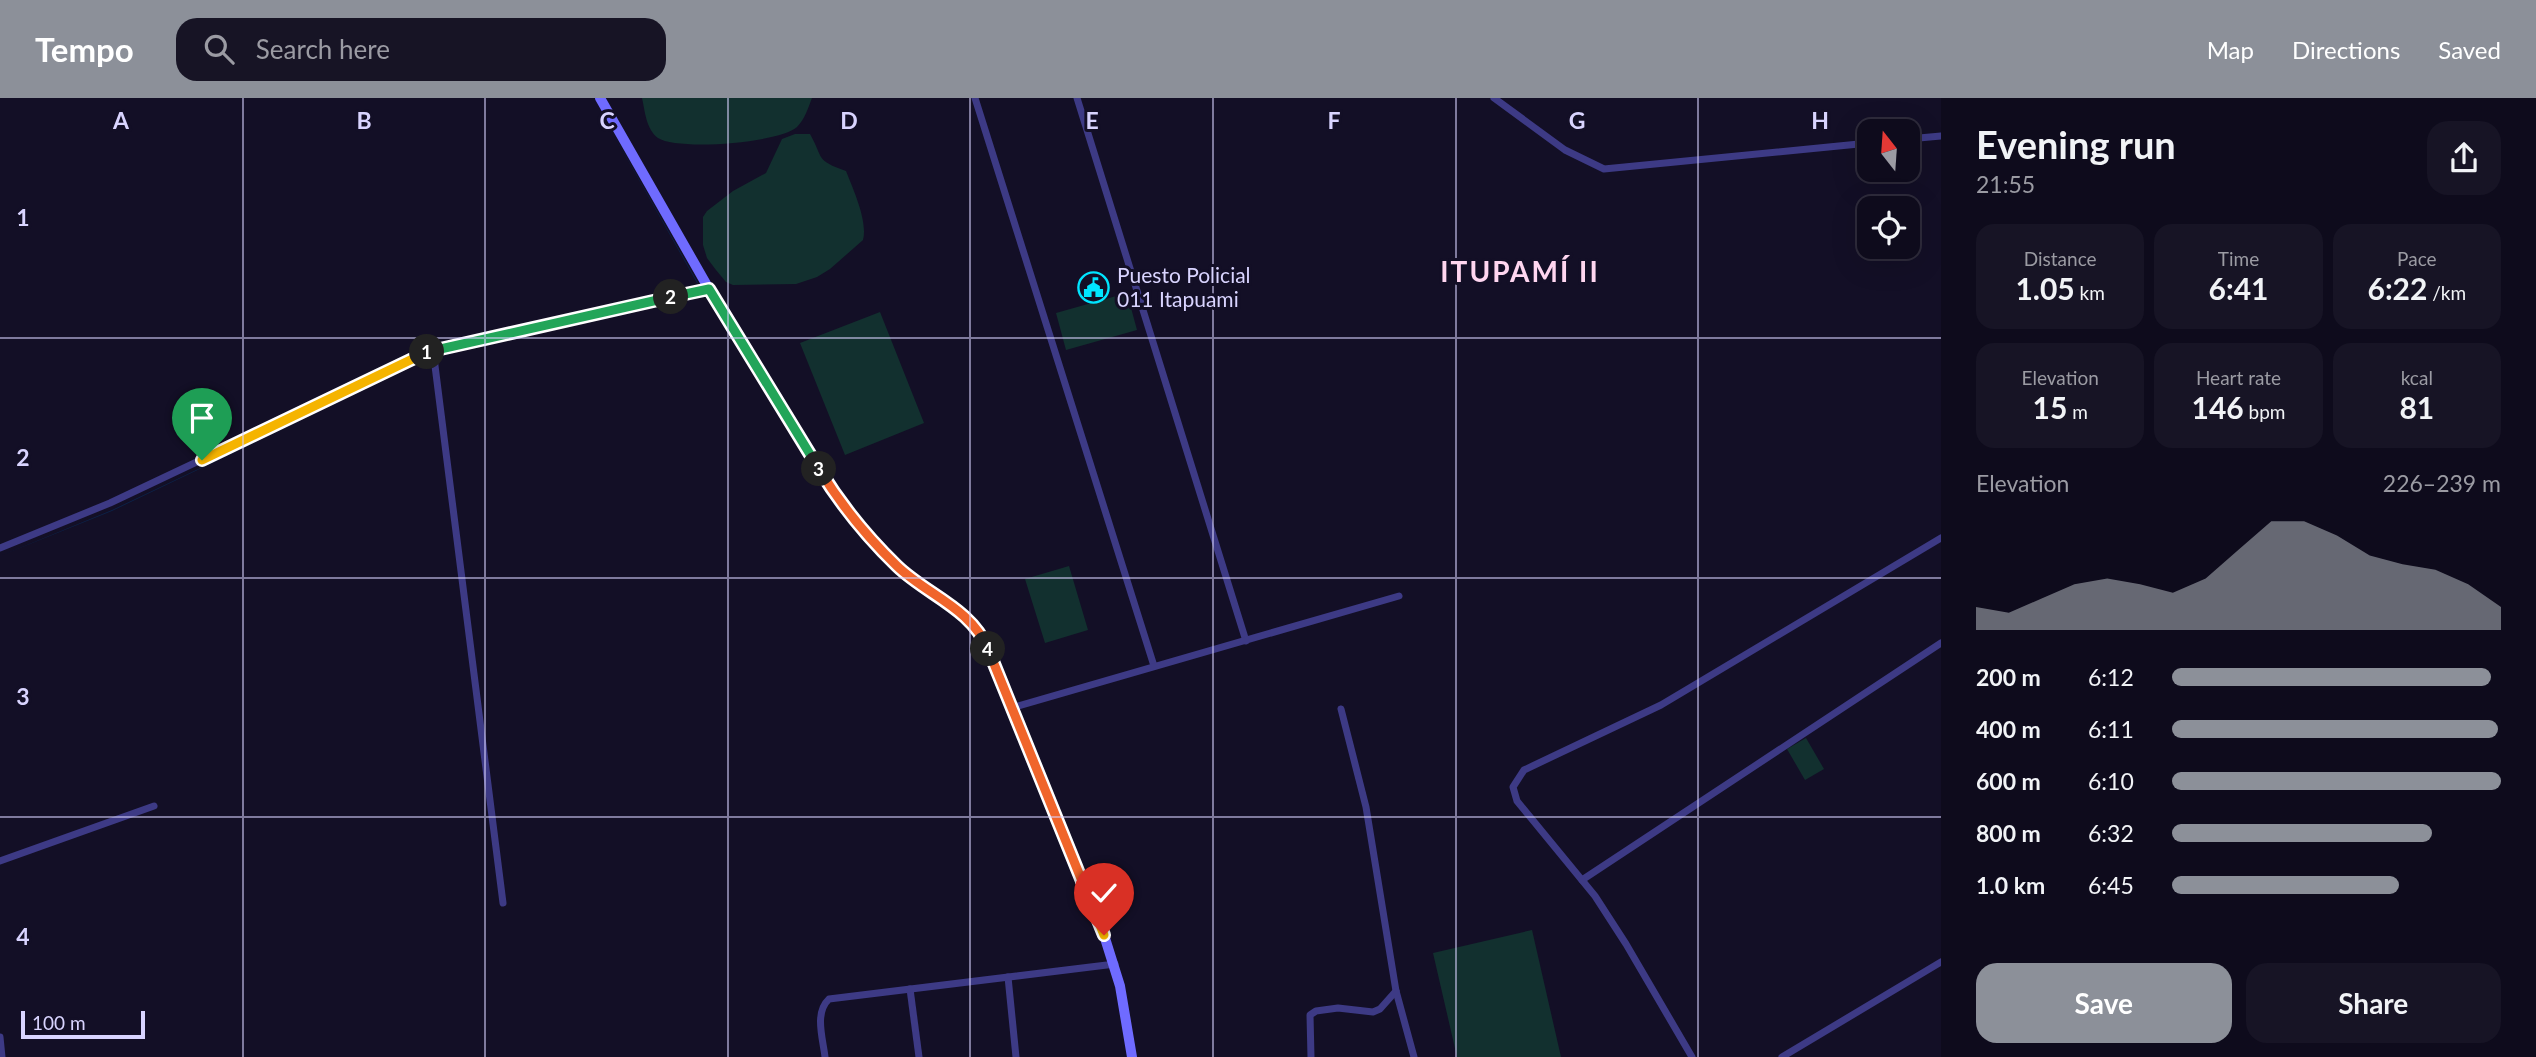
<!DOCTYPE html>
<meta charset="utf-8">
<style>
body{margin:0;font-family:Lato,sans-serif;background:#171425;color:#f1f3f6;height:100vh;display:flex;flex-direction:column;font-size:26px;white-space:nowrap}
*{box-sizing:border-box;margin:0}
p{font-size:23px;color:#9b9ba3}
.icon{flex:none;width:38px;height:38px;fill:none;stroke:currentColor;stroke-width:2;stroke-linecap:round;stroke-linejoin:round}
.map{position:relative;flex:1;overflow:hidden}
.sheet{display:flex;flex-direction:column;background:#0e0b1c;width:595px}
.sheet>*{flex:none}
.needle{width:46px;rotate:343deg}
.buttons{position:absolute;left:1857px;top:21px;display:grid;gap:14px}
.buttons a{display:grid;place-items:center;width:63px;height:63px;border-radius:14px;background:#0e0b1c;box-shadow:0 7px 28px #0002,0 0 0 2px #2e2b3b;font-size:35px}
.scale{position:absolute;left:21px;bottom:18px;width:124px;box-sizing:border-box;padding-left:7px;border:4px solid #d9d4ff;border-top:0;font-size:19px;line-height:24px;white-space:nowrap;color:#d9d4ff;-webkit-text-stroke:5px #130f26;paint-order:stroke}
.pin{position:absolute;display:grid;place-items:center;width:60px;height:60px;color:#fff;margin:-72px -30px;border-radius:50% 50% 50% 0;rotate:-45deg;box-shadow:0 0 7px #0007}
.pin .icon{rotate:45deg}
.km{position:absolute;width:35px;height:35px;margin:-18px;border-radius:50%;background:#222;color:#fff;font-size:19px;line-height:35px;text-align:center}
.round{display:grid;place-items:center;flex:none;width:74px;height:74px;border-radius:21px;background:#171425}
.head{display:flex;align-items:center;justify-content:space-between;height:119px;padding:0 35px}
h1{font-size:38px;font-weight:700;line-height:52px}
.metrics{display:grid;grid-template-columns:repeat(3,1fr);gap:10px;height:119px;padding:7px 35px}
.metrics div{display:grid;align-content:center;border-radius:18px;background:#171425;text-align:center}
.metrics b{font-size:30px;font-weight:700}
.metrics small{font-size:19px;font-weight:400}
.metrics p{font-size:19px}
.chart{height:196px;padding:14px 35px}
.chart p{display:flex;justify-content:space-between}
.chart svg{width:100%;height:126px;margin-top:7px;fill:#8c9099;opacity:.7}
.action{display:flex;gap:14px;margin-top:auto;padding:14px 35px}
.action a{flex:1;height:80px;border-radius:21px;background:#8c9099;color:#fff;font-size:28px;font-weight:700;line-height:80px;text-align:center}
.action a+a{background:#171425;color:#f1f3f6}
ul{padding:0 35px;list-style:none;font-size:23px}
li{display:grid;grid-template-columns:112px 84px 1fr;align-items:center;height:52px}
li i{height:18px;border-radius:9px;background:#8c9099}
header{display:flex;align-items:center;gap:42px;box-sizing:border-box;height:98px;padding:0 35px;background:#8c9099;color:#fff}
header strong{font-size:33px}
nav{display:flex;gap:38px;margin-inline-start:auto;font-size:24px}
.search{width:490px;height:63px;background:#171425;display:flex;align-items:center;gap:18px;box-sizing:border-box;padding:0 24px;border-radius:21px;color:#9b9ba3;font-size:26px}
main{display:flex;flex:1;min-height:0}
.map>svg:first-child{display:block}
</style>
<header>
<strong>Tempo</strong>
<div class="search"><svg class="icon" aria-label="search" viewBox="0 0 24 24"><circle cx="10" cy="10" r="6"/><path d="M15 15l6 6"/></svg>Search here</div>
<nav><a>Map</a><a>Directions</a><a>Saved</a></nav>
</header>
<main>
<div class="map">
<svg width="1941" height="959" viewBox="0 0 1941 959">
<rect width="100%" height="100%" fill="#130f26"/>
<g fill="#12302f">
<path d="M642 0H812C808 10 805 21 797 29 779 45 678 53 658 40 646 31 645 13 642 0Z"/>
<path d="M795 36H810C824 61 815 62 846 73 853 91 868 123 863 142L830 171 817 179 796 186 733 187 726 184 716 172 707 160 703 147V119L707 113 733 93 766 75 782 41Z"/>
<path d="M1127 195 1137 232 1066 252 1056 215Z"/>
<path d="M880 214 924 325 845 357 800 245Z"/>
<path d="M1069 468 1088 532 1045 545 1025 481Z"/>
<path d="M1806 640 1824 671 1805 682 1787 651Z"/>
<path d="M1532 832 1561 959H1457L1433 855Z"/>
</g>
<g fill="#0c2248">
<path d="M599 11 698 185H697Z"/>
<path d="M312 317 112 413 0 458 112 412Z"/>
</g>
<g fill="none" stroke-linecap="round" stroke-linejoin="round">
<g stroke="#3d3a85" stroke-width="7">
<path d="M975 0 1154 568"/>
<path d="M1077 0 1246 543"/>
<path d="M1494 0 1565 52 1604 71 1869 45"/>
<path d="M1908 41 1941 38"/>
<path d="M433 252 503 805"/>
<path d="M0 450 110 405 433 252 709 191"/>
<path d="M1011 610 1399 498"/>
<path d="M1341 611 1366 709 1396 893 1414 959"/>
<path d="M0 763 154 708"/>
<path d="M1582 782 1941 545"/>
<path d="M1008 879 1016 959"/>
<path d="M910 891 919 959"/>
<path d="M0 939 2 959"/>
<path d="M825 959C823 941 814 915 829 901L1115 866"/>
<path d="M1311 959 1310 917 1316 913 1338 910 1373 914 1380 911 1396 893"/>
<path d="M1692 959 1626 846 1595 798 1517 703 1513 689 1524 672 1661 607 1941 440"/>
<path d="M1782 959 1941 864"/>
</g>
<path stroke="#6f6bff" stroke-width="10" d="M600 0 709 191 836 398C855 423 876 453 902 472 929 493 962 509 982 538L1104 837 1120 888 1132 959"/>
</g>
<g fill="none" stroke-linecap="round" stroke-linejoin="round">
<defs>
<path id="split-1" d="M202 362 427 254"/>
<path id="split-2" d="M427 254 671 199"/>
<path id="split-3" d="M671 199 709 191 819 371"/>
<path id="split-4" d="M819 371C841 407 867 439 897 468 927 497 971 510 988 551"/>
<path id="split-5" d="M988 551 1082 783"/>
<path id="split-6" d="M1082 783 1104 837"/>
</defs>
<use href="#split-1" stroke="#fff" stroke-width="14"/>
<use href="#split-2" stroke="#fff" stroke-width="14"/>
<use href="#split-3" stroke="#fff" stroke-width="14"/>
<use href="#split-4" stroke="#fff" stroke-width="14"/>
<use href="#split-5" stroke="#fff" stroke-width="14"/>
<use href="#split-6" stroke="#fff" stroke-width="14"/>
<use href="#split-1" stroke="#f5b400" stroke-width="9"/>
<use href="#split-2" stroke="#22a559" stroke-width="9"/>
<use href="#split-3" stroke="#22a559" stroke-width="9"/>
<use href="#split-4" stroke="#f0652b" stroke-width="9"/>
<use href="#split-5" stroke="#f0652b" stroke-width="9"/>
<use href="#split-6" stroke="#f5b400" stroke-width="9"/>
</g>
<path fill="none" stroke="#d9d4ff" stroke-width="2" stroke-opacity="0.55" d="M243 0V959M485 0V959M728 0V959M970 0V959M1213 0V959M1456 0V959M1698 0V959M0 240H1941M0 480H1941M0 719H1941"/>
<defs>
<symbol id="civic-ring" viewBox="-11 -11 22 22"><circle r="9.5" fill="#130f26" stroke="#00e5ff" stroke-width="1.5"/><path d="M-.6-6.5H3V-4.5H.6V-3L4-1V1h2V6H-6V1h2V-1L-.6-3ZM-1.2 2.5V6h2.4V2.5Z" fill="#00e5ff"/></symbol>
</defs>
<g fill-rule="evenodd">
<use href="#civic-ring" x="1076" y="172" width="35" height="35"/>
</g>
<g text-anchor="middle" stroke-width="6" stroke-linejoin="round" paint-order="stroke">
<g font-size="21" fill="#d9d4ff" stroke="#130f26" text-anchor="start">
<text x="1117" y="185">Puesto Policial<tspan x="1117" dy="24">011 Itapuami</tspan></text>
</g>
<g font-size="28" font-weight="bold" letter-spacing="2" fill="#ffd6f0" stroke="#130f26">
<text x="1520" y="184">ITUPAMÍ II</text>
</g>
</g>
<g font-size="23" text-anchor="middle" font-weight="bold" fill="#d9d4ff" stroke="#130f26" stroke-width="6" stroke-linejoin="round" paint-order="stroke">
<text x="121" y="31">A</text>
<text x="364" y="31">B</text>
<text x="607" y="31">C</text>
<text x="849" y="31">D</text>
<text x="1092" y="31">E</text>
<text x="1334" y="31">F</text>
<text x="1577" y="31">G</text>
<text x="1820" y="31">H</text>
<text x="23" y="128">1</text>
<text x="23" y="368">2</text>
<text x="23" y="607">3</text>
<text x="23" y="847">4</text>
</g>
</svg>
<div class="buttons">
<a><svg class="needle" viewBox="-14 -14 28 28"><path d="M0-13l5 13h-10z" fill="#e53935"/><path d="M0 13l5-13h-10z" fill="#9b9ba3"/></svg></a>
<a><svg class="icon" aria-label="locate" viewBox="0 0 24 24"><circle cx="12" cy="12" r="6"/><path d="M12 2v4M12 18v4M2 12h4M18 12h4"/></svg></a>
</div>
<div class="scale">100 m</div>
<div class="pin" style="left:202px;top:362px;background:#1e9e55"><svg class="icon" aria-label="arrive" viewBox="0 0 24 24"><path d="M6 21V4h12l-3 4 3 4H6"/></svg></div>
<div class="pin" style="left:1104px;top:837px;background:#d93025"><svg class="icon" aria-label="check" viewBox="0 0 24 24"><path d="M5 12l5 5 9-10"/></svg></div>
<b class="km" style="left:427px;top:254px">1</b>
<b class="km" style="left:671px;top:199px">2</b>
<b class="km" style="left:819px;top:371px">3</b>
<b class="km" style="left:988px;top:551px">4</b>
</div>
<section class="sheet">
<div class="head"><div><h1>Evening run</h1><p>21:55</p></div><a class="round"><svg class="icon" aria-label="share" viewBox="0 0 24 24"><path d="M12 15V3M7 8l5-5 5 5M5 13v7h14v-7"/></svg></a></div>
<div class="metrics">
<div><p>Distance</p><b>1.05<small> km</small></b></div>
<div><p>Time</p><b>6:41</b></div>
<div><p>Pace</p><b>6:22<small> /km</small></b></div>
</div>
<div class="metrics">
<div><p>Elevation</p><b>15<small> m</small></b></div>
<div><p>Heart rate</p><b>146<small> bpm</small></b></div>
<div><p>kcal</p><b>81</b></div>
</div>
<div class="chart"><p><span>Elevation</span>226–239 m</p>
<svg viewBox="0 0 160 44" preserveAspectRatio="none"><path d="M0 44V36L10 38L20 33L30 28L40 26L50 28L60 31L70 26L80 16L90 6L100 6L110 11L120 18L130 21L140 23L150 28L160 36V44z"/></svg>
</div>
<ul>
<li><b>200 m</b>6:12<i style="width:97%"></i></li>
<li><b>400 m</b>6:11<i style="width:99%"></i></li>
<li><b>600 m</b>6:10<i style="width:100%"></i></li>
<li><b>800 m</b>6:32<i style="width:79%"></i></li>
<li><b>1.0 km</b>6:45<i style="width:69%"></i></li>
</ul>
<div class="action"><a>Save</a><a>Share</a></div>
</section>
</main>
